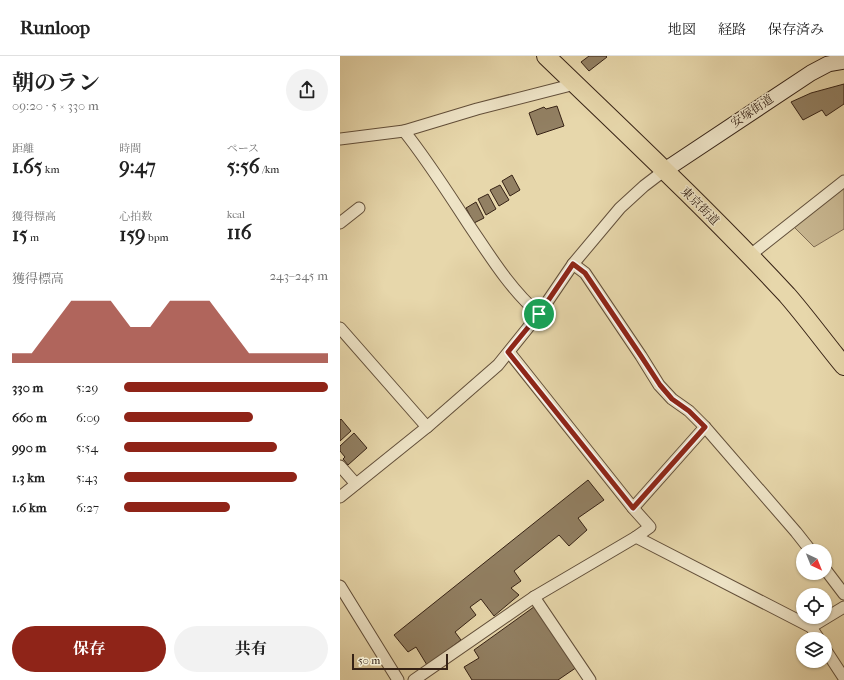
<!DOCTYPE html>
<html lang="ja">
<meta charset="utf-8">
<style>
body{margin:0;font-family:"IM FELL French Canon","Noto Serif JP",serif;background:#f2f2f2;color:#222;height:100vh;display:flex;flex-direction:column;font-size:15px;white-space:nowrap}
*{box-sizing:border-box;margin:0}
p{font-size:13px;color:#767676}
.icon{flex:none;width:22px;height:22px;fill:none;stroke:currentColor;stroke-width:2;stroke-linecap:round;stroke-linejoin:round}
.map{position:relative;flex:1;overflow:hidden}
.sheet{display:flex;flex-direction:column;background:#fff;width:340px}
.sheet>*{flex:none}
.needle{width:26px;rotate:137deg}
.buttons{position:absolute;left:456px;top:488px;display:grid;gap:8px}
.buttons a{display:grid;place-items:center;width:36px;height:36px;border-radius:50%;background:#fff;box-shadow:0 1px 3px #0004;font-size:20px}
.scale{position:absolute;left:12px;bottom:10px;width:96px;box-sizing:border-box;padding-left:4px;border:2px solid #362215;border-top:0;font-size:11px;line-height:14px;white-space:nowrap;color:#362215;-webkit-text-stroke:3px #efe5c8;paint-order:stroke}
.pin{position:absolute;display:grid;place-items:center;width:34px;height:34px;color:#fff;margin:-17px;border:2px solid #fff;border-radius:50%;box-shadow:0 1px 4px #0007}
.round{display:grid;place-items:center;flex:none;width:42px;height:42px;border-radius:21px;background:#f2f2f2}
.overview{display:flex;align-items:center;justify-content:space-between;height:68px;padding:0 12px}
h1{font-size:22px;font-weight:700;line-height:30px}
.stats{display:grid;grid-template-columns:repeat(3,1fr);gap:6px;height:68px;padding:4px 12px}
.stats div{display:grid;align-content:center}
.stats b{font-size:20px;font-weight:700}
.stats small{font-size:11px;font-weight:400}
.stats p{font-size:11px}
.chart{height:112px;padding:8px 12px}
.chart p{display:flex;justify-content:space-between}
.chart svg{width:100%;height:72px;margin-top:4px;fill:#8f2418;opacity:.7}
.action{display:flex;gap:8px;margin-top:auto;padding:8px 12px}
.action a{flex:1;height:46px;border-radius:24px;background:#8f2418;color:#fff;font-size:16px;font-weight:700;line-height:46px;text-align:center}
.action a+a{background:#f2f2f2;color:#222}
ul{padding:0 12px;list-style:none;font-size:13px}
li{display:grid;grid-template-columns:64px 48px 1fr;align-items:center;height:30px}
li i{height:10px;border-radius:5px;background:#8f2418}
header{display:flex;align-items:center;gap:24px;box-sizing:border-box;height:56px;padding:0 20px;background:#fff;border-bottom:1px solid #e0e0e0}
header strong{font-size:19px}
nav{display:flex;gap:22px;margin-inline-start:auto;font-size:14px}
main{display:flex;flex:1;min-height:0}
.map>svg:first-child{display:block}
</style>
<header>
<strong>Runloop</strong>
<nav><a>地図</a><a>経路</a><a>保存済み</a></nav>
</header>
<main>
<section class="sheet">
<div class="overview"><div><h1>朝のラン</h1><p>09:20 · 5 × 330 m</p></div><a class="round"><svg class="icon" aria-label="share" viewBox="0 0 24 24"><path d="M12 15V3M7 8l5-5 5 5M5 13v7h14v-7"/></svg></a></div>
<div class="stats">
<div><p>距離</p><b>1.65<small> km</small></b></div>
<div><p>時間</p><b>9:47</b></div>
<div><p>ペース</p><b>5:56<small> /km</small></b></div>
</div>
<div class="stats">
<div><p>獲得標高</p><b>15<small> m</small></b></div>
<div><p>心拍数</p><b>159<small> bpm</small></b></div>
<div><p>kcal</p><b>116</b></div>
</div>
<div class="chart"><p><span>獲得標高</span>243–245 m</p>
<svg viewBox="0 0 160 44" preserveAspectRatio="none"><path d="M0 44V38L10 38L20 22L30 6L40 6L50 6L60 22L70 22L80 6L90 6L100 6L110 22L120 38L130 38L140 38L150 38L160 38V44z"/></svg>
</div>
<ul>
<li><b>330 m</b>5:29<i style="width:100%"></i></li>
<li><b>660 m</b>6:09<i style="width:63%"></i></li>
<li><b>990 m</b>5:54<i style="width:75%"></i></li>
<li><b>1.3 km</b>5:43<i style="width:85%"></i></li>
<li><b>1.6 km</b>6:27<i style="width:52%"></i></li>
</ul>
<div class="action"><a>保存</a><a>共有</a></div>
</section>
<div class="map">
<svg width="504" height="624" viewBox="0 0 504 624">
<rect width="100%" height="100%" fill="#e7d7ab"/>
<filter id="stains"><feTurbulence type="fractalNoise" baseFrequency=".005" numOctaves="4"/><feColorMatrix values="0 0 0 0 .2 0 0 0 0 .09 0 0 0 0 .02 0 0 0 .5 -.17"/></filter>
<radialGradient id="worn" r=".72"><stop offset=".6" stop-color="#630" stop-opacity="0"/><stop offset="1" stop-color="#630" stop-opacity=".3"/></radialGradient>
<path fill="#c9b892" stroke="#806d54" d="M504 131V173L474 191 452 169Z"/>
<g fill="#928063" stroke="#362215">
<path d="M249 0H266L267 1 249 15 241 6Z"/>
<path d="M504 28V48L486 60 482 54 463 64 451 46 471 37Z"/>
<path d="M217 50 224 70 197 79 189 57 204 51 206 53Z"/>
<path d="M172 119 180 134 170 140 162 125Z"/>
<path d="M160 129 169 144 159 150 150 134Z"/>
<path d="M148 138 156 153 146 159 138 143Z"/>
<path d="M136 146 144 162 134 167 126 152Z"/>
<path d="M1 363 11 375 0 385V364Z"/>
<path d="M14 377 27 392 8 409 3 403 5 401 0 395V390Z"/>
<path d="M248 424 264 444 238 462 247 474 229 490 219 479 174 515 181 525 171 532 179 539 154 560 141 543 130 551 136 559 115 576 121 584 87 609 76 591 68 596 54 579Z"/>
<path d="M198 548 240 609 218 624H132L124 611 139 602 134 594Z"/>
</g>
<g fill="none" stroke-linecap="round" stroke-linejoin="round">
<defs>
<g id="minor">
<path d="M64 75C88 105 108 137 129 169 150 200 170 233 199 258"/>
<path d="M0 83 64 75 137 53 235 28"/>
<path d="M0 167 19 152"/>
<path d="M409 200 504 125"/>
<path d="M233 208 245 217 301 300 319 329 332 343 349 355 365 371 456 476 471 495"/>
<path d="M0 272 87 371"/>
<path d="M169 296 293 452 310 471 296 481 471 571 479 583"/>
<path d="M0 410 16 428"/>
<path d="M0 441 87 371 158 309 199 258 233 208 280 152 304 130 325 114"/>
<path d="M293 452 365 371"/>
<path d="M485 513 504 538"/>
<path d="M0 530 58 624"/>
<path d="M194 541 250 624"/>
<path d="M471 571 504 551"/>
<path d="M485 593 504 622"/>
<path d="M74 624 194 541 296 481"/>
</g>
<path id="secondary" d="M325 114 471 17 488 8 504 5"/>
<path id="trunk" d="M206 0C287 78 370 156 447 239 467 262 485 287 504 310"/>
</defs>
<use href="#minor" stroke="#624f3a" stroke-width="13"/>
<use href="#secondary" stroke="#362215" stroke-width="17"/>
<use href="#trunk" stroke="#362215" stroke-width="20"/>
<use href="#minor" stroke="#efe5c8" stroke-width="11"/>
<use href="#secondary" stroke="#efe5c8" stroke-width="15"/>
<use href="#trunk" stroke="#e7d7ab" stroke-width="18"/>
</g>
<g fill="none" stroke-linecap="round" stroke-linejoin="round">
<defs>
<path id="route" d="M233 208 245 217 301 300 320 329 332 343 349 355 365 371 293 452 168 296 199 258Z"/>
</defs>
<use href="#route" stroke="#fff" stroke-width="8"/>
<use href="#route" stroke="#8f2418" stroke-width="5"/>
</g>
<g text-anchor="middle" stroke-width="3" stroke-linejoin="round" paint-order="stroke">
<g font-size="12" fill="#362215" stroke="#efe5c8">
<text transform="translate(412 55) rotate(-34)" y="4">安塚街道</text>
<text transform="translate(360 150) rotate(45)" y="4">東京街道</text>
</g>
</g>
<rect width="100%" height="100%" filter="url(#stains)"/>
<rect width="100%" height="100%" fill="url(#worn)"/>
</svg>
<div class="buttons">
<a><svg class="needle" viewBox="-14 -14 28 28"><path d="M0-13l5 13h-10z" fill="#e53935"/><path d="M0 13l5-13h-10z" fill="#767676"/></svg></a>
<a><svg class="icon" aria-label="locate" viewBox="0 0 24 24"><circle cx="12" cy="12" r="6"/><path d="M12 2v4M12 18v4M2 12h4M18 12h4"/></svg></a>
<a><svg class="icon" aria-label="layers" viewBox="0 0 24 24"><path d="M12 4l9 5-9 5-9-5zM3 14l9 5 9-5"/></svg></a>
</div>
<div class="scale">50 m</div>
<div class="pin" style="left:199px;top:258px;background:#1e9e55"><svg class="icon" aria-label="arrive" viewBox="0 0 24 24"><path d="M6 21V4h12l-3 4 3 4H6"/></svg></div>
</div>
</main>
